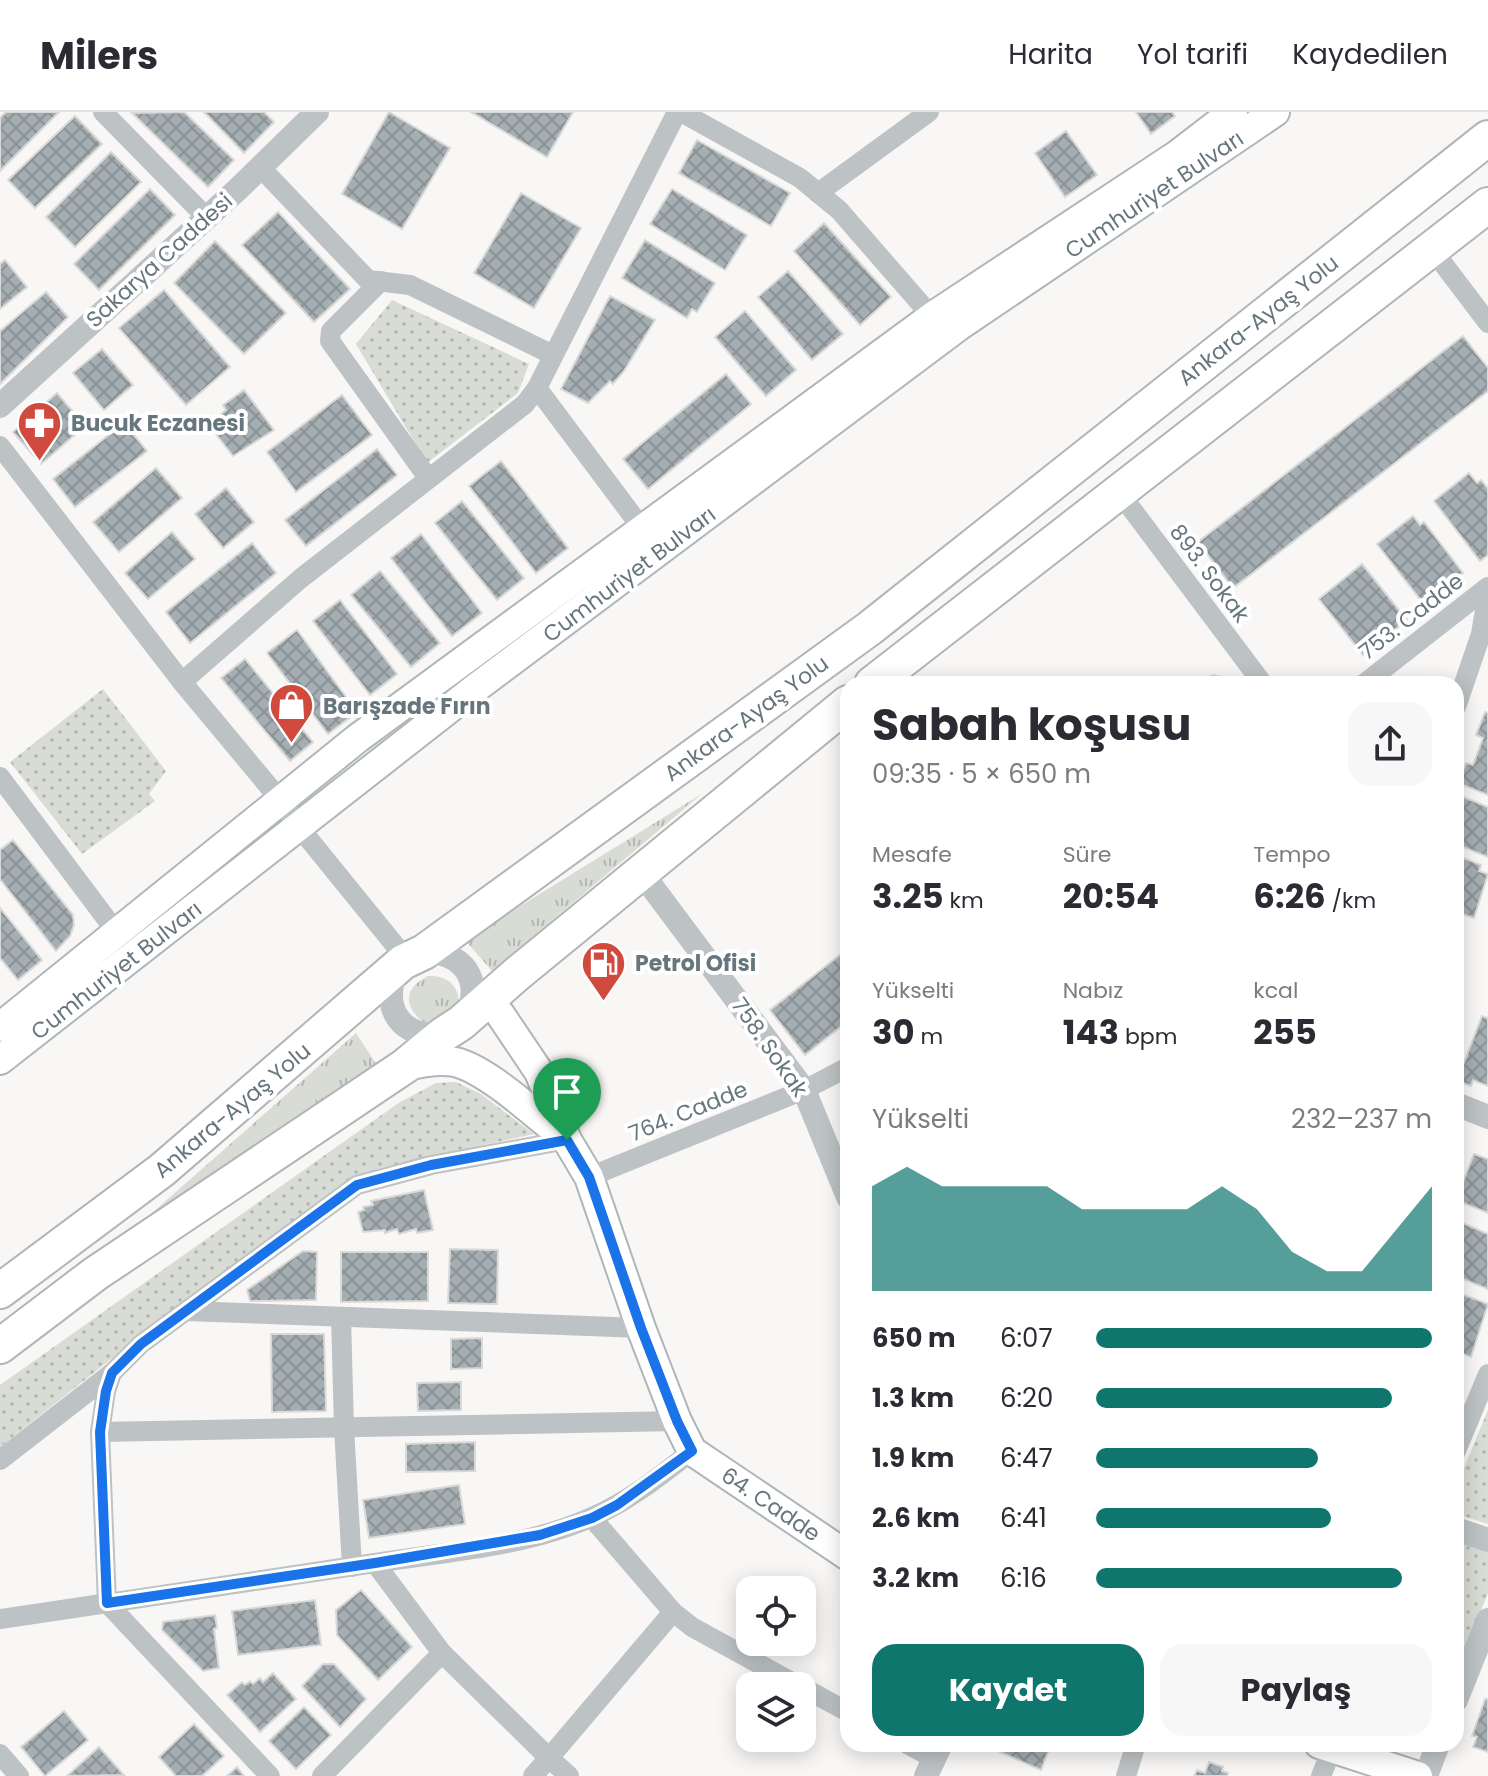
<!DOCTYPE html>
<html lang="tr">
<meta charset="utf-8">
<style>
body{margin:0;font-family:Poppins,sans-serif;background:#f7f7f7;color:#2b2b33;height:100vh;display:flex;flex-direction:column;font-size:30px;white-space:nowrap}
*{box-sizing:border-box;margin:0}
p{font-size:26px;color:#7c7c81}
.icon{flex:none;width:44px;height:44px;fill:none;stroke:currentColor;stroke-width:2;stroke-linecap:round;stroke-linejoin:round}
.map{position:relative;flex:1;overflow:hidden}
.sheet{position:absolute;left:840px;top:564px;width:624px;height:1076px;display:flex;flex-direction:column;background:#fff;border-radius:24px;box-shadow:0 4px 20px #0003}
.sheet>*{flex:none}
.controls{position:absolute;left:736px;top:1464px;display:grid;gap:16px}
.controls a{display:grid;place-items:center;width:80px;height:80px;border-radius:16px;background:#fff;box-shadow:0 4px 20px #0003;font-size:40px}
.pin{position:absolute;display:grid;place-items:center;width:68px;height:68px;color:#fff;margin:-82px -34px;border-radius:50% 50% 50% 0;rotate:-45deg;box-shadow:0 0 8px #0007}
.pin .icon{rotate:45deg}
.round{display:grid;place-items:center;flex:none;width:84px;height:84px;border-radius:24px;background:#f7f7f7}
.head{display:flex;align-items:center;justify-content:space-between;height:136px;padding:0 32px}
h1{font-size:44px;font-weight:700;line-height:60px}
.metrics{display:grid;grid-template-columns:repeat(3,1fr);gap:12px;height:136px;padding:8px 32px}
.metrics div{display:grid;align-content:center}
.metrics b{font-size:34px;font-weight:700}
.metrics small{font-size:22px;font-weight:400}
.metrics p{font-size:22px}
.chart{height:224px;padding:16px 32px}
.chart p{display:flex;justify-content:space-between}
.chart svg{width:100%;height:144px;margin-top:8px;fill:#0f766e;opacity:.7}
.primary-button{display:flex;gap:16px;margin-top:auto;padding:16px 32px}
.primary-button a{flex:1;height:92px;border-radius:24px;background:#0f766e;color:#fff;font-size:32px;font-weight:700;line-height:92px;text-align:center}
.primary-button a+a{background:#f7f7f7;color:#2b2b33}
ul{padding:0 32px;list-style:none;font-size:26px}
li{display:grid;grid-template-columns:128px 96px 1fr;align-items:center;height:60px}
li i{height:20px;border-radius:10px;background:#0f766e}
header{display:flex;align-items:center;gap:48px;box-sizing:border-box;height:112px;padding:0 40px;background:#fff;border-bottom:2px solid #e1e1e2}
header strong{font-size:38px}
nav{display:flex;gap:44px;margin-inline-start:auto;font-size:28px}
.map>svg:first-child{display:block}
</style>
<header>
<strong>Milers</strong>
<nav><a>Harita</a><a>Yol tarifi</a><a>Kaydedilen</a></nav>
</header>
<div class="map">
<svg width="1488" height="1664" viewBox="0 0 1488 1664">
<defs>
<pattern id="grass-tufts" width="24" height="20" patternUnits="userSpaceOnUse" patternTransform="scale(2)"><rect width="24" height="20" fill="#d8dcd5"/><path d="M3 7l-1-3M5 7V3M7 7l1-3M15 17l-1-3M17 17v-4M19 17l1-3" fill="none" stroke="#b3b7b2"/></pattern>
<pattern id="park-dots" width="8" height="8" patternUnits="userSpaceOnUse" patternTransform="scale(2)"><rect width="8" height="8" fill="#d8dcd5"/><path d="M2 2h.1M6 6h.1" fill="none" stroke="#b3b7b2" stroke-width="1.8" stroke-linecap="round"/></pattern>
<pattern id="building-cross-hatch" width="8" height="8" patternUnits="userSpaceOnUse" patternTransform="scale(2)"><rect width="8" height="8" fill="#a5aeb2"/><path d="M0 0l8 8M0 8l8-8" fill="none" stroke="#8a9296"/></pattern>
</defs>
<rect width="100%" height="100%" fill="#f8f7f5"/>
<g fill="url(#grass-tufts)">
<path d="M703 681 492 859 465 828Z"/>
<path d="M428 864C447 863 460 874 459 894L429 914C406 900 399 878 428 864Z"/>
<path d="M356 921 379 956 143 1109Z"/>
</g>
<g fill="url(#park-dots)">
<path d="M392 188 529 252 518 281 427 351 356 232Z"/>
<path d="M103 577 166 659 149 682 155 689 82 742 10 650Z"/>
<path d="M456 970 481 982 534 1022 380 1056 348 1070 172 1199 0 1335V1273L400 990 436 971Z"/>
<path d="M1488 1298V1412L1456 1402V1375Z"/>
<path d="M1456 1427 1488 1437V1481L1456 1561Z"/>
</g>
<g fill="url(#building-cross-hatch)" stroke="#d9d9d8" stroke-width="2">
<path d="M6 0H59L0 59V6Z"/>
<path d="M184 0 234 48 208 75 132 1Z"/>
<path d="M204 0H264L274 10 244 41Z"/>
<path d="M389 0 450 36 402 117 342 82Z"/>
<path d="M471 0H573L547 45Z"/>
<path d="M1136 0H1172L1175 4 1151 22Z"/>
<path d="M75 4 102 32 35 96 8 68Z"/>
<path d="M1066 19 1097 63 1065 85 1035 41Z"/>
<path d="M697 28 790 81 771 114 679 61Z"/>
<path d="M111 40 141 70 75 135 46 105Z"/>
<path d="M150 77 175 103 99 178 74 152Z"/>
<path d="M672 77 747 123 725 158 650 112Z"/>
<path d="M521 81 581 116 534 196 474 161Z"/>
<path d="M278 100 350 177 314 210 242 133Z"/>
<path d="M824 111 891 185 860 213 794 139Z"/>
<path d="M645 128 715 171 697 200 692 197 687 206 622 166Z"/>
<path d="M215 129 286 201 244 242 174 171Z"/>
<path d="M5 148 27 175 0 197V152Z"/>
<path d="M788 159 843 222 812 248 758 185Z"/>
<path d="M164 178 230 255 186 293 119 216Z"/>
<path d="M46 180 68 205 0 272V219Z"/>
<path d="M610 184 655 208 624 259 613 272 610 269 588 291 561 277Z"/>
<path d="M745 199 796 258 766 284 715 225Z"/>
<path d="M1463 224 1488 256V279L1233 476 1198 430Z"/>
<path d="M102 237 133 273 104 298 73 261Z"/>
<path d="M726 262 751 292 648 377 623 347Z"/>
<path d="M244 278 274 318 233 344 208 312 226 298 223 293Z"/>
<path d="M57 281 85 314 41 352 13 320Z"/>
<path d="M342 283 372 323 296 380 267 340Z"/>
<path d="M124 311 147 339 75 395 53 367Z"/>
<path d="M377 337 397 363 306 434 285 408Z"/>
<path d="M501 349 568 436 536 461 469 374Z"/>
<path d="M156 356 182 386 119 440 93 410Z"/>
<path d="M1469 361 1477 371 1481 368 1488 377V443L1480 449 1434 389Z"/>
<path d="M226 376 254 410 223 436 195 402Z"/>
<path d="M462 389 524 466 497 488 435 411Z"/>
<path d="M1413 404 1420 413 1424 410 1463 461 1423 491 1377 432Z"/>
<path d="M172 420 195 447 148 487 125 461Z"/>
<path d="M421 422 482 501 452 524 391 446Z"/>
<path d="M252 431 276 461 190 531 166 500Z"/>
<path d="M1362 452 1407 508 1363 543 1319 487Z"/>
<path d="M380 459 440 531 411 555 351 483Z"/>
<path d="M340 488 397 562 370 583 313 509Z"/>
<path d="M297 518 357 600 328 622 267 541Z"/>
<path d="M245 547 313 630 290 649 221 566Z"/>
<path d="M1213 563 1232 568 1235 572H1198Z"/>
<path d="M1485 600 1488 601V683L1458 671 1466 651 1473 653 1483 626 1476 623Z"/>
<path d="M1456 682 1488 695V745L1456 732Z"/>
<path d="M13 728 73 803 74 813 70 824 56 839 0 767V738Z"/>
<path d="M1456 743 1481 753 1479 759 1488 762 1474 806 1456 800Z"/>
<path d="M0 796 42 848 18 868 0 846Z"/>
<path d="M845 839 848 843V909L805 943 770 898Z"/>
<path d="M1482 904 1488 906V974L1473 968 1471 974 1457 969Z"/>
<path d="M1474 1042 1488 1047V1101L1456 1088Z"/>
<path d="M424 1078 433 1118 417 1121 416 1117 399 1122 397 1117 385 1121V1118L363 1120 358 1100 364 1098 363 1095 373 1093 371 1089Z"/>
<path d="M1456 1108 1488 1122V1177L1456 1164Z"/>
<path d="M450 1137 498 1138 497 1192 448 1191Z"/>
<path d="M303 1139 317 1140 316 1188 250 1189 247 1178Z"/>
<path d="M341 1140H428V1189L341 1190Z"/>
<path d="M1456 1180 1488 1192 1471 1245 1456 1239Z"/>
<path d="M271 1222H324L326 1299 272 1300Z"/>
<path d="M482 1226V1256L451 1257V1227Z"/>
<path d="M1456 1259 1462 1261 1456 1279Z"/>
<path d="M461 1270V1298L418 1299 417 1271Z"/>
<path d="M475 1330V1359L406 1360V1332Z"/>
<path d="M459 1373 465 1412 369 1426 363 1388Z"/>
<path d="M361 1478 412 1535 378 1568 337 1523 336 1498Z"/>
<path d="M315 1488 321 1533 238 1543 232 1499Z"/>
<path d="M215 1503 217 1516 214 1517 219 1556 203 1559 162 1518 163 1510Z"/>
<path d="M323 1552H334L366 1587 340 1615 302 1574Z"/>
<path d="M273 1561 296 1587 260 1620 227 1583 242 1570 245 1573 250 1569 253 1572 260 1566 263 1570Z"/>
<path d="M1485 1587H1488V1640L1473 1635 1477 1625 1472 1624Z"/>
<path d="M304 1595 331 1623 296 1657 269 1629Z"/>
<path d="M64 1599 88 1628 45 1664 21 1635Z"/>
<path d="M194 1612 224 1644 202 1664H176L159 1645Z"/>
<path d="M982 1632H1051L1041 1658Z"/>
<path d="M99 1635 124 1663 67 1664Z"/>
<path d="M1209 1650 1223 1655 1222 1659 1228 1661 1227 1664H1194L1197 1658 1205 1661Z"/>
<path d="M237 1655 244 1664H227Z"/>
</g>
<g fill="none" stroke-linecap="round" stroke-linejoin="round">
<defs>
<g id="secondary">
<path d="M500 902 539 960 567 1028 589 1065 641 1216 677 1309 692 1339 848 1444"/>
<path d="M0 915 358 626 933 204 1177 43 1233 0"/>
<path d="M0 948 473 578 959 214 1275 0"/>
<path d="M405 954C422 951 438 947 455 950 487 957 539 1006 566 1027"/>
<path d="M1319 1632 1418 1664"/>
</g>
<g id="trunk">
<path d="M872 572 1488 93"/>
<path d="M0 1179 162 1058 403 850 424 840 870 516 1488 26"/>
<path d="M0 1234 95 1162 405 954 444 922 461 911 518 861 848 591"/>
</g>
</defs>
<use href="#secondary" stroke="#afb6b9" stroke-width="32"/>
<use href="#trunk" stroke="#b1b5b8" stroke-width="38"/>
<g stroke="#bdc2c4" stroke-width="20">
<path d="M103 0 207 106"/>
<path d="M681 0 800 66 839 98 940 214"/>
<path d="M260 55 368 168 410 173 553 243"/>
<path d="M818 81 929 0"/>
<path d="M1432 137 1488 211"/>
<path d="M381 169 331 219 330 229 428 366"/>
<path d="M537 276 644 419"/>
<path d="M0 334 182 570 281 689 299 715 407 848"/>
<path d="M1119 380 1263 572"/>
<path d="M182 570 300 467 525 292 537 276 677 0"/>
<path d="M1364 572 1488 475"/>
<path d="M1456 595 1481 522 1488 480"/>
<path d="M0 665 117 821"/>
<path d="M589 1065 804 978 848 955"/>
<path d="M186 1199 641 1216"/>
<path d="M341 1205 344 1316 352 1455"/>
<path d="M100 1320 677 1309"/>
<path d="M1456 1339 1488 1262"/>
<path d="M0 1348 112 1261"/>
<path d="M592 1406 673 1500 692 1515 799 1574"/>
<path d="M375 1451C446 1440 524 1435 590 1406 628 1390 660 1364 692 1339"/>
<path d="M0 1507 375 1451 442 1541 549 1646 533 1664"/>
<path d="M802 1575 848 1600"/>
<path d="M907 1632 935 1647"/>
<path d="M0 1642 19 1664"/>
<path d="M270 1664 107 1491 100 1320 106 1279 112 1261 141 1232 357 1073 431 1053 567 1028"/>
<path d="M322 1664 442 1541"/>
<path d="M569 1664 549 1646 673 1500"/>
<path d="M1126 1664 1136 1632"/>
<path d="M1321 1664 1334 1632"/>
</g>
<g stroke="#bdc2c4" stroke-width="24">
<path d="M0 294 237 78 317 0"/>
<path d="M641 760 804 978 848 1085"/>
<path d="M424 840C463 840 483 867 467 904"/>
<path d="M396 859C381 898 402 927 444 922"/>
<path d="M1456 992 1488 1005"/>
<path d="M1456 1417 1488 1428"/>
<path d="M1456 1588 1488 1508"/>
<path d="M926 1664 941 1632"/>
<path d="M1426 1664 1438 1632"/>
</g>
<use href="#secondary" stroke="#fff" stroke-width="28"/>
<use href="#trunk" stroke="#fff" stroke-width="34"/>
</g>
<g fill="none" stroke-linecap="round" stroke-linejoin="round">
<defs>
<path id="route" d="M567 1028 589 1065 641 1216 677 1309 692 1339 617 1393 592 1406 540 1423 375 1451 107 1491 100 1320 106 1279 112 1261 141 1232 357 1073 431 1053Z"/>
</defs>
<use href="#route" stroke="#fff" stroke-width="16"/>
<use href="#route" stroke="#1a73e8" stroke-width="10"/>
</g>
<defs>
<symbol id="pharmacy-pin" viewBox="-11 -11 22 30"><path d="M0 17L-7.5 6A9.5 9.5 0 1 1 7.5 6Z" fill="#d04b3d" stroke="#fff"/><path d="M-2-6h4v4h4v4h-4v4h-4v-4h-4v-4h4Z" fill="#fff"/></symbol>
<symbol id="shop-pin" viewBox="-11 -11 22 30"><path d="M0 17L-7.5 6A9.5 9.5 0 1 1 7.5 6Z" fill="#d04b3d" stroke="#fff"/><path d="M-5-2.5h2.3a2.7 3.5 0 0 1 5.4 0H5L5.5 6h-11ZM-1.5-2.5h3a1.5 2.3 0 0 0-3 0Z" fill="#fff"/></symbol>
<symbol id="fuel-pin" viewBox="-11 -11 22 30"><path d="M0 17L-7.5 6A9.5 9.5 0 1 1 7.5 6Z" fill="#d04b3d" stroke="#fff"/><path d="M-5.5-6h7V0h2V4h1.3V-2.5L3-4.5l.8-.8L6-3V5H2.5V1h-1V6h-7ZM-4.2-4.7v3.2H.2V-4.7Z" fill="#fff"/></symbol>
</defs>
<g fill-rule="evenodd">
<use href="#pharmacy-pin" x="14" y="286" width="51" height="69"/>
<use href="#shop-pin" x="266" y="568" width="51" height="69"/>
<use href="#fuel-pin" x="578" y="826" width="51" height="69"/>
</g>
<g text-anchor="middle" stroke-width="8" stroke-linejoin="round" paint-order="stroke">
<g font-size="22" fill="#66767d" stroke="#fff">
<text transform="translate(1154 82) rotate(-34)" y="8">Cumhuriyet Bulvarı</text>
<text transform="translate(159 148) rotate(-42)" y="8">Sakarya Caddesi</text>
<text transform="translate(1258 208) rotate(-38)" y="8">Ankara-Ayaş Yolu</text>
<text transform="translate(1210 461) rotate(53)" y="8">893. Sokak</text>
<text transform="translate(629 462) rotate(-37)" y="8">Cumhuriyet Bulvarı</text>
<text transform="translate(1411 504) rotate(-38)" y="8">753. Cadde</text>
<text transform="translate(746 606) rotate(-36)" y="8">Ankara-Ayaş Yolu</text>
<text transform="translate(116 858) rotate(-38)" y="8">Cumhuriyet Bulvarı</text>
<text transform="translate(770 935) rotate(55)" y="8">758. Sokak</text>
<text transform="translate(232 998) rotate(-40)" y="8">Ankara-Ayaş Yolu</text>
<text transform="translate(688 999) rotate(-22)" y="8">764. Cadde</text>
<text transform="translate(771 1392) rotate(34)" y="8">64. Cadde</text>
</g>
<g font-size="22" font-weight="bold" fill="#66767d" stroke="#fff" text-anchor="start">
<text x="71" y="319">Bucuk Eczanesi</text>
<text x="323" y="602">Barışzade Fırın</text>
<text x="635" y="859">Petrol Ofisi</text>
</g>
</g>
</svg>
<div class="controls">
<a><svg class="icon" aria-label="locate" viewBox="0 0 24 24"><circle cx="12" cy="12" r="6"/><path d="M12 2v4M12 18v4M2 12h4M18 12h4"/></svg></a>
<a><svg class="icon" aria-label="layers" viewBox="0 0 24 24"><path d="M12 4l9 5-9 5-9-5zM3 14l9 5 9-5"/></svg></a>
</div>
<div class="pin" style="left:567px;top:1028px;background:#1e9e55"><svg class="icon" aria-label="arrive" viewBox="0 0 24 24"><path d="M6 21V4h12l-3 4 3 4H6"/></svg></div>
<section class="sheet">
<div class="head"><div><h1>Sabah koşusu</h1><p>09:35 · 5 × 650 m</p></div><a class="round"><svg class="icon" aria-label="share" viewBox="0 0 24 24"><path d="M12 15V3M7 8l5-5 5 5M5 13v7h14v-7"/></svg></a></div>
<div class="metrics">
<div><p>Mesafe</p><b>3.25<small> km</small></b></div>
<div><p>Süre</p><b>20:54</b></div>
<div><p>Tempo</p><b>6:26<small> /km</small></b></div>
</div>
<div class="metrics">
<div><p>Yükselti</p><b>30<small> m</small></b></div>
<div><p>Nabız</p><b>143<small> bpm</small></b></div>
<div><p>kcal</p><b>255</b></div>
</div>
<div class="chart"><p><span>Yükselti</span>232–237 m</p>
<svg viewBox="0 0 160 44" preserveAspectRatio="none"><path d="M0 44V12L10 6L20 12L30 12L40 12L50 12L60 19L70 19L80 19L90 19L100 12L110 19L120 32L130 38L140 38L150 25L160 12V44z"/></svg>
</div>
<ul>
<li><b>650 m</b>6:07<i style="width:100%"></i></li>
<li><b>1.3 km</b>6:20<i style="width:88%"></i></li>
<li><b>1.9 km</b>6:47<i style="width:66%"></i></li>
<li><b>2.6 km</b>6:41<i style="width:70%"></i></li>
<li><b>3.2 km</b>6:16<i style="width:91%"></i></li>
</ul>
<div class="primary-button"><a>Kaydet</a><a>Paylaş</a></div>
</section>
</div>
